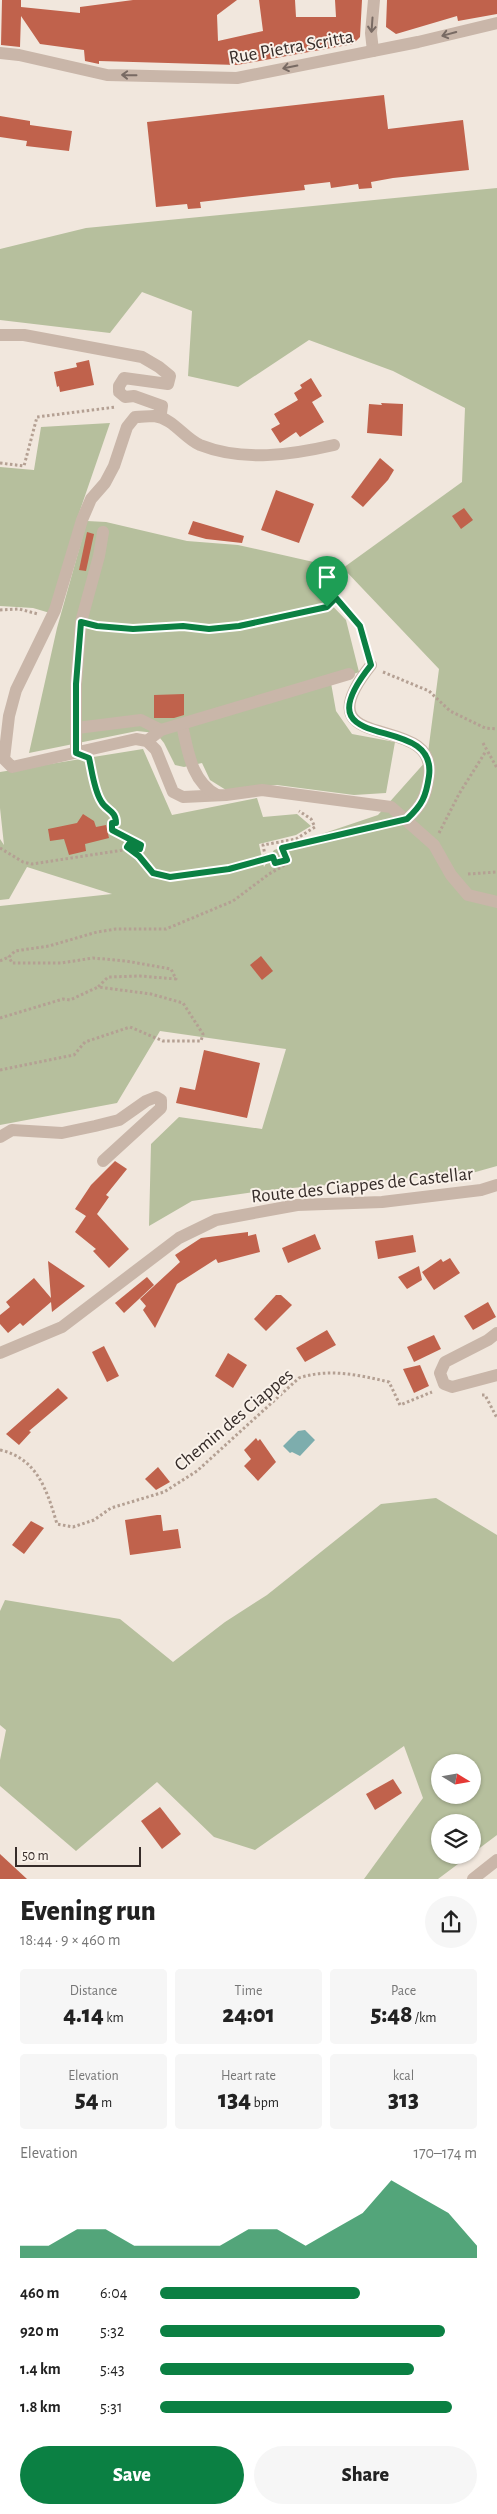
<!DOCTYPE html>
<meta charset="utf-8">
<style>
body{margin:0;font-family:"Alegreya Sans",sans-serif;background:#f6f6f6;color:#222;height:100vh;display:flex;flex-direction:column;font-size:19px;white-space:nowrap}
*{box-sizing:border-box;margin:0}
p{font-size:16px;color:#767676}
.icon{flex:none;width:28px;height:28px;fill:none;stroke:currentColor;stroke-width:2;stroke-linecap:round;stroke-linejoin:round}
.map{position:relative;height:1879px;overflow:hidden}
.panel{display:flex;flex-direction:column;background:#fff;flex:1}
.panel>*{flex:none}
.needle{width:32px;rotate:101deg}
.fabs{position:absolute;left:431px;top:1754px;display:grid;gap:10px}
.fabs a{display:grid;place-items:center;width:50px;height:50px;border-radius:50%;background:#fff;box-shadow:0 1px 4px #0004;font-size:25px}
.scale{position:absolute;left:15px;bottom:12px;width:126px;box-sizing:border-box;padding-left:5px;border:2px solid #362c29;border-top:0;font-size:14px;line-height:18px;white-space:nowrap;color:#362c29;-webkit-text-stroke:4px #f9f1e9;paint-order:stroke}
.pin{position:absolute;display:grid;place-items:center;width:42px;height:42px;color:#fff;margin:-51px -21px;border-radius:50% 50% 50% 0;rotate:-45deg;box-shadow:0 0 5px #0007}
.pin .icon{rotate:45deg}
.round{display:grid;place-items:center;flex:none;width:52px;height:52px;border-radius:26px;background:#f6f6f6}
.head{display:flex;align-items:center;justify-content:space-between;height:85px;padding:0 20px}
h1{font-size:28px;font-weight:800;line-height:38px}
.figures{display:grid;grid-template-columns:repeat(3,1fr);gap:8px;height:85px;padding:5px 20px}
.figures div{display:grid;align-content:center;border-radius:5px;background:#f6f6f6;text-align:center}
.figures b{font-size:25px;font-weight:800}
.figures small{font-size:14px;font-weight:400}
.figures p{font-size:14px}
.chart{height:140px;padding:10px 20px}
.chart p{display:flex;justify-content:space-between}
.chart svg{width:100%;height:90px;margin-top:5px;fill:#0b8043;opacity:.7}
.cta{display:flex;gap:10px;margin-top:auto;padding:10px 20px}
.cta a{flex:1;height:58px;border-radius:30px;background:#0b8043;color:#fff;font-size:20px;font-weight:800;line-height:58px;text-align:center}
.cta a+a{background:#f6f6f6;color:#222}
ul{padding:0 20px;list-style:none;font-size:16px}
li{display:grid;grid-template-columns:80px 60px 1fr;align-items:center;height:38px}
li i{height:12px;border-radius:6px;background:#0b8043}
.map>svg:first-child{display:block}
</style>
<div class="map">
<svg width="497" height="1879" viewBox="0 0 497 1879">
<rect width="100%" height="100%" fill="#f1e7dd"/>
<g fill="#b6bf9d" fill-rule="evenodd">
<path d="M497 188V1166L472 1173 268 1190 192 1201 149 1226 151 1144 179 1117 262 1129 286 1049 160 1031 117 1103 0 1125V906L112 894 27 867 9 899 0 900V839L4 845 0 808V772L143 749 172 815 257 798 263 817 297 814 311 826 296 835 259 844 264 867 274 850 378 815 427 760 439 669 343 568 462 482 465 408 393 371 309 340 238 387 188 376 192 311 142 292 110 333 0 320V249L86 228Z"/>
<path d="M110 423 77 519 50 613 33 608 0 606V467L34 470 41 427Z"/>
<path d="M87 521 106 522 187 541 238 545 318 563 323 596 346 620 359 672 331 683 336 711 352 734 395 742 386 793 354 795 277 785 226 790 210 780 202 763 184 767 175 765 164 743 156 733 137 731 29 753 57 628Z"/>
<path d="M436 1498 497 1535V1835L473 1853 472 1822H440V1855H470L438 1879H364L423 1798 404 1746 255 1850 214 1837 157 1782 76 1851 0 1786V1760L6 1730 0 1725V1611L5 1600 120 1619 173 1662 225 1622 267 1595 381 1504ZM440 1762H472V1795H440Z"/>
</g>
<path fill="#7dadad" d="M305 1430 315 1440 300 1456 292 1452 290 1453 283 1446 298 1431Z"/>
<g fill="#c0624c">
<path d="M2 0H21V7L80 13V7L133 0H237L217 15 218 41 263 31 259 0H295L296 17H336L335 0H362L360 37 353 44 237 65 99 61V64L85 61 84 50 40 44 21 16 20 47 1 45Z"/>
<path d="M387 0H497V14L458 21 457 16 396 34 386 27Z"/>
<path d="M384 95 388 129 463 120 469 170 393 178 371 182 372 188 359 189 358 184 331 188 330 182 304 185 305 190 200 202 201 208 188 209 187 204 156 207 147 122Z"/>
<path d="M0 116 30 121V125L72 131 69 151 26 146 27 141 0 137Z"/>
<path d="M89 360 94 385 60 392 59 386 57 387 54 372 77 367 76 363Z"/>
<path d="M311 378 322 396 312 402 324 422 300 437 296 432 280 443 271 429 280 424 274 414 298 400 294 393 302 388 300 385Z"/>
<path d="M381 403 403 404 402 436 367 433 369 404 382 405Z"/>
<path d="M380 458 394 470 388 480 363 507 351 497Z"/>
<path d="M276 490 314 504 299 543 261 530Z"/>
<path d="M464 508 473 520 461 529 452 516Z"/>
<path d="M193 521 244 536 242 543 206 539 188 534Z"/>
<path d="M87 532 94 534 86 571 79 570Z"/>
<path d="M184 694V715L174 718H154V695Z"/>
<path d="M83 814 94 821 96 827 106 825 109 838 85 844 86 851 69 855 64 839 50 841 48 829 77 823Z"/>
<path d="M261 956 273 971 262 980 250 965Z"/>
<path d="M204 1050 260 1063 247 1118 176 1103 180 1087 195 1090Z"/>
<path d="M115 1161 127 1169 106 1195 109 1197 97 1214 129 1249 109 1268 93 1251 96 1249 75 1232 86 1216 75 1209 91 1185Z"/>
<path d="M248 1232V1236L256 1234 260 1252 218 1263 216 1259 177 1284 155 1328 143 1310 146 1306 140 1299 180 1262 175 1255 201 1238Z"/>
<path d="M315 1234 321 1249 288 1263 282 1248Z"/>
<path d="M413 1235 416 1252 378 1259 375 1241Z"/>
<path d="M450 1258 460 1273 434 1290 422 1272 441 1259 443 1262Z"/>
<path d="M48 1261 85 1286 52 1312 51 1302 23 1326 20 1323 8 1333 0 1324V1315L10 1307 6 1302 34 1278 51 1298Z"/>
<path d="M419 1266 422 1280 407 1289 398 1277Z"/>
<path d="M147 1277 154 1285 124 1313 115 1303Z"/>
<path d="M276 1295H281L292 1305 266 1331 254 1319Z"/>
<path d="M488 1302 496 1317 473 1330 464 1316Z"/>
<path d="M327 1330 336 1345 305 1362 296 1348Z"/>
<path d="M434 1335 441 1349 414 1362 407 1347Z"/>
<path d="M104 1346 119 1376 107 1382 92 1352Z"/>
<path d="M228 1353 247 1365 233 1388 215 1376Z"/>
<path d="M420 1365 429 1386 414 1393 403 1369Z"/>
<path d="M58 1388 68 1398 29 1431 31 1432 19 1445 6 1434Z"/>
<path d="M256 1438 258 1441 260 1439 276 1462 258 1481 244 1466 251 1459 244 1450Z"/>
<path d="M158 1467 170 1482 156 1490 145 1479Z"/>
<path d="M157 1515H161L163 1531 178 1529 181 1548 130 1555 125 1520Z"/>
<path d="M31 1521 44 1528 24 1554 12 1545Z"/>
<path d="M393 1779 402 1793 375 1810 366 1794Z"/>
<path d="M160 1807 181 1834 162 1849 141 1821Z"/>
<path d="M0 1854 27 1879H0Z"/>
</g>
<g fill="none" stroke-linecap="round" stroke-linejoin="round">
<g stroke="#b4a093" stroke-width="3" stroke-dasharray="2.5 2.5" stroke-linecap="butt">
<path d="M0 463 24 466 37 417 116 407"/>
<path d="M327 563 336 598 361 626 368 653"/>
<path d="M0 610 19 609 38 614"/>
<path d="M94 625 133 629 239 626 327 607 336 598"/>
<path d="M383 672 429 691 450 711 485 728 497 729"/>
<path d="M483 743 497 768"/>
<path d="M90 762C93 774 94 791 101 801 107 811 117 810 116 823H112V830L141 845 140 849 129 844"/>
<path d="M439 833 459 794 486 751"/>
<path d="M129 844 127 847C138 854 143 865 152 872 168 884 245 865 266 860"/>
<path d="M0 848 23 862 32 864 130 849"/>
<path d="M287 860 275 863 273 857 266 860 263 845 296 839 315 827 311 819 299 811"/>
<path d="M468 874 497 872"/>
<path d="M0 961 9 957"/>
<path d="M0 1018 63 999 70 1000 98 987"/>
<path d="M0 1070 74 1055 85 1042 130 1027 163 1041H201L203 1034 183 1003 151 994 98 987 108 977 140 976 176 979 171 969 126 961 93 958 61 963H12L9 957 15 951 49 946 97 932 116 929H166L233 901 269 874 290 862 287 860 282 848 389 823"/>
<path d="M482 1395H485L497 1418"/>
<path d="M0 1450C37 1458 47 1490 57 1524L73 1527 94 1520 111 1508 164 1492 197 1471 299 1378C329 1368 359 1375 389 1382L400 1405 432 1392"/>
</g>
<g stroke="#c9b6a9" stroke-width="12">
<path d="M373 51 371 33 374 0"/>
<path d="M0 53 19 55 107 75 237 78 418 42 497 23"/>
<path d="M0 335H24L142 357 159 367 170 376 168 384 124 378 119 386V392L125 397 134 396 162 406 161 413 155 416"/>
<path d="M334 445C291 455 243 462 200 445 184 438 173 418 154 416 148 416 141 417 135 417L127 427 114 466 105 483 91 499 82 520 55 610 16 690 9 716 4 759 12 767 136 739 147 741 156 750 173 792 183 797 226 795 262 790 391 807 434 845 451 875 468 895 497 902"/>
<path d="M371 665C297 758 438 709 429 776 426 797 422 805 407 819"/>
<path d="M182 725C188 751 191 781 217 795"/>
<path d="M77 728 141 720 161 730"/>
<path d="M147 741 161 730 349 674"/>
<path d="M76 753V684L81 622 99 556 103 532"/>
<path d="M0 1137 12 1130 62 1133 95 1126 119 1120 146 1101 156 1097 161 1100V1108L103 1161"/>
<path d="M497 1333 488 1340 445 1362 440 1373 444 1384 452 1387 497 1375"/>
<path d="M0 1353 62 1327 179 1238 216 1220 297 1205 382 1202 481 1190 497 1185"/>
<path d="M473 1879 497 1860"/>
</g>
</g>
<defs><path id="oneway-shaft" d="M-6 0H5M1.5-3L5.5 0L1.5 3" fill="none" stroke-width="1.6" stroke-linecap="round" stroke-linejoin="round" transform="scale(1.25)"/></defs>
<g stroke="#786a63">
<use href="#oneway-shaft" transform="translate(372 25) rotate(94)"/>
<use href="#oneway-shaft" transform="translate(449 34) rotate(165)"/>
<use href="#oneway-shaft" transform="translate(290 67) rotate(169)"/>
<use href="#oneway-shaft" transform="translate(129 75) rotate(-179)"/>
</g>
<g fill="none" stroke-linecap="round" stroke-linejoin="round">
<defs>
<path id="route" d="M336 598 360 626 371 665C296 759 438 709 429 776 426 797 422 805 407 819L282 848 287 860 275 863 273 857 229 869 170 877 153 873 139 856 127 847 129 844 140 849 141 845 112 830V823H116C116 810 106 811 101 801 94 790 92 771 89 758L76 753V684L81 622 97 626 133 629 183 626 209 629 239 626 327 607Z"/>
</defs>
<use href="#route" stroke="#fff" stroke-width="10"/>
<use href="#route" stroke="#0b8043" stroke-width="6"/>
</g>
<g text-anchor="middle" stroke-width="4" stroke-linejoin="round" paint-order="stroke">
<g font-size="19" fill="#362c29" stroke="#f9f1e9">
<text transform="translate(291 46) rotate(-10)" y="7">Rue Pietra Scritta</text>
<text transform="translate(362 1184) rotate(-6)" y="7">Route des Ciappes de Castellar</text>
<text transform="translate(233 1419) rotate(-40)" y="7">Chemin des Ciappes</text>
</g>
</g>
</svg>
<div class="fabs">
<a><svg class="needle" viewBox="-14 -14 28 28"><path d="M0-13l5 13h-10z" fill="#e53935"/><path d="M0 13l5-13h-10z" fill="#767676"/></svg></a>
<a><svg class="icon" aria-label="layers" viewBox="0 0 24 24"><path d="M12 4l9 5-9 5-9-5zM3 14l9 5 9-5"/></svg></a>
</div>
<div class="scale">50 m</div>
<div class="pin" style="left:327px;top:607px;background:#1e9e55"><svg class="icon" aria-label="arrive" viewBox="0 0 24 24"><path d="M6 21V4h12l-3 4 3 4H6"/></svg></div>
</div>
<section class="panel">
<div class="head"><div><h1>Evening run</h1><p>18:44 · 9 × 460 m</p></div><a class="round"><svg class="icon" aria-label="share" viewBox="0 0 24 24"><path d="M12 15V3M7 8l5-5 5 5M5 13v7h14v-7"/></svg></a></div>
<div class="figures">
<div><p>Distance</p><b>4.14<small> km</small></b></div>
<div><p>Time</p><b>24:01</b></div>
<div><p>Pace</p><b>5:48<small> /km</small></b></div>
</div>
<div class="figures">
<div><p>Elevation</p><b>54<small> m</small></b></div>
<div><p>Heart rate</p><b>134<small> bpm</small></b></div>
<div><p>kcal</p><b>313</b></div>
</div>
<div class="chart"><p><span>Elevation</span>170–174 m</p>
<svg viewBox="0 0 160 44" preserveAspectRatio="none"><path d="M0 44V38L10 38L20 30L30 30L40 38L50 38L60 38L70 38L80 30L90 30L100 38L110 30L120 22L130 6L140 14L150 22L160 38V44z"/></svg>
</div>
<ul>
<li><b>460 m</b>6:04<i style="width:63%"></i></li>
<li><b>920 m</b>5:32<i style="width:90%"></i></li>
<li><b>1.4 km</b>5:43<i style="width:80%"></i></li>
<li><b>1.8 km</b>5:31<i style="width:92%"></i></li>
</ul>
<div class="cta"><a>Save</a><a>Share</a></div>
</section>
